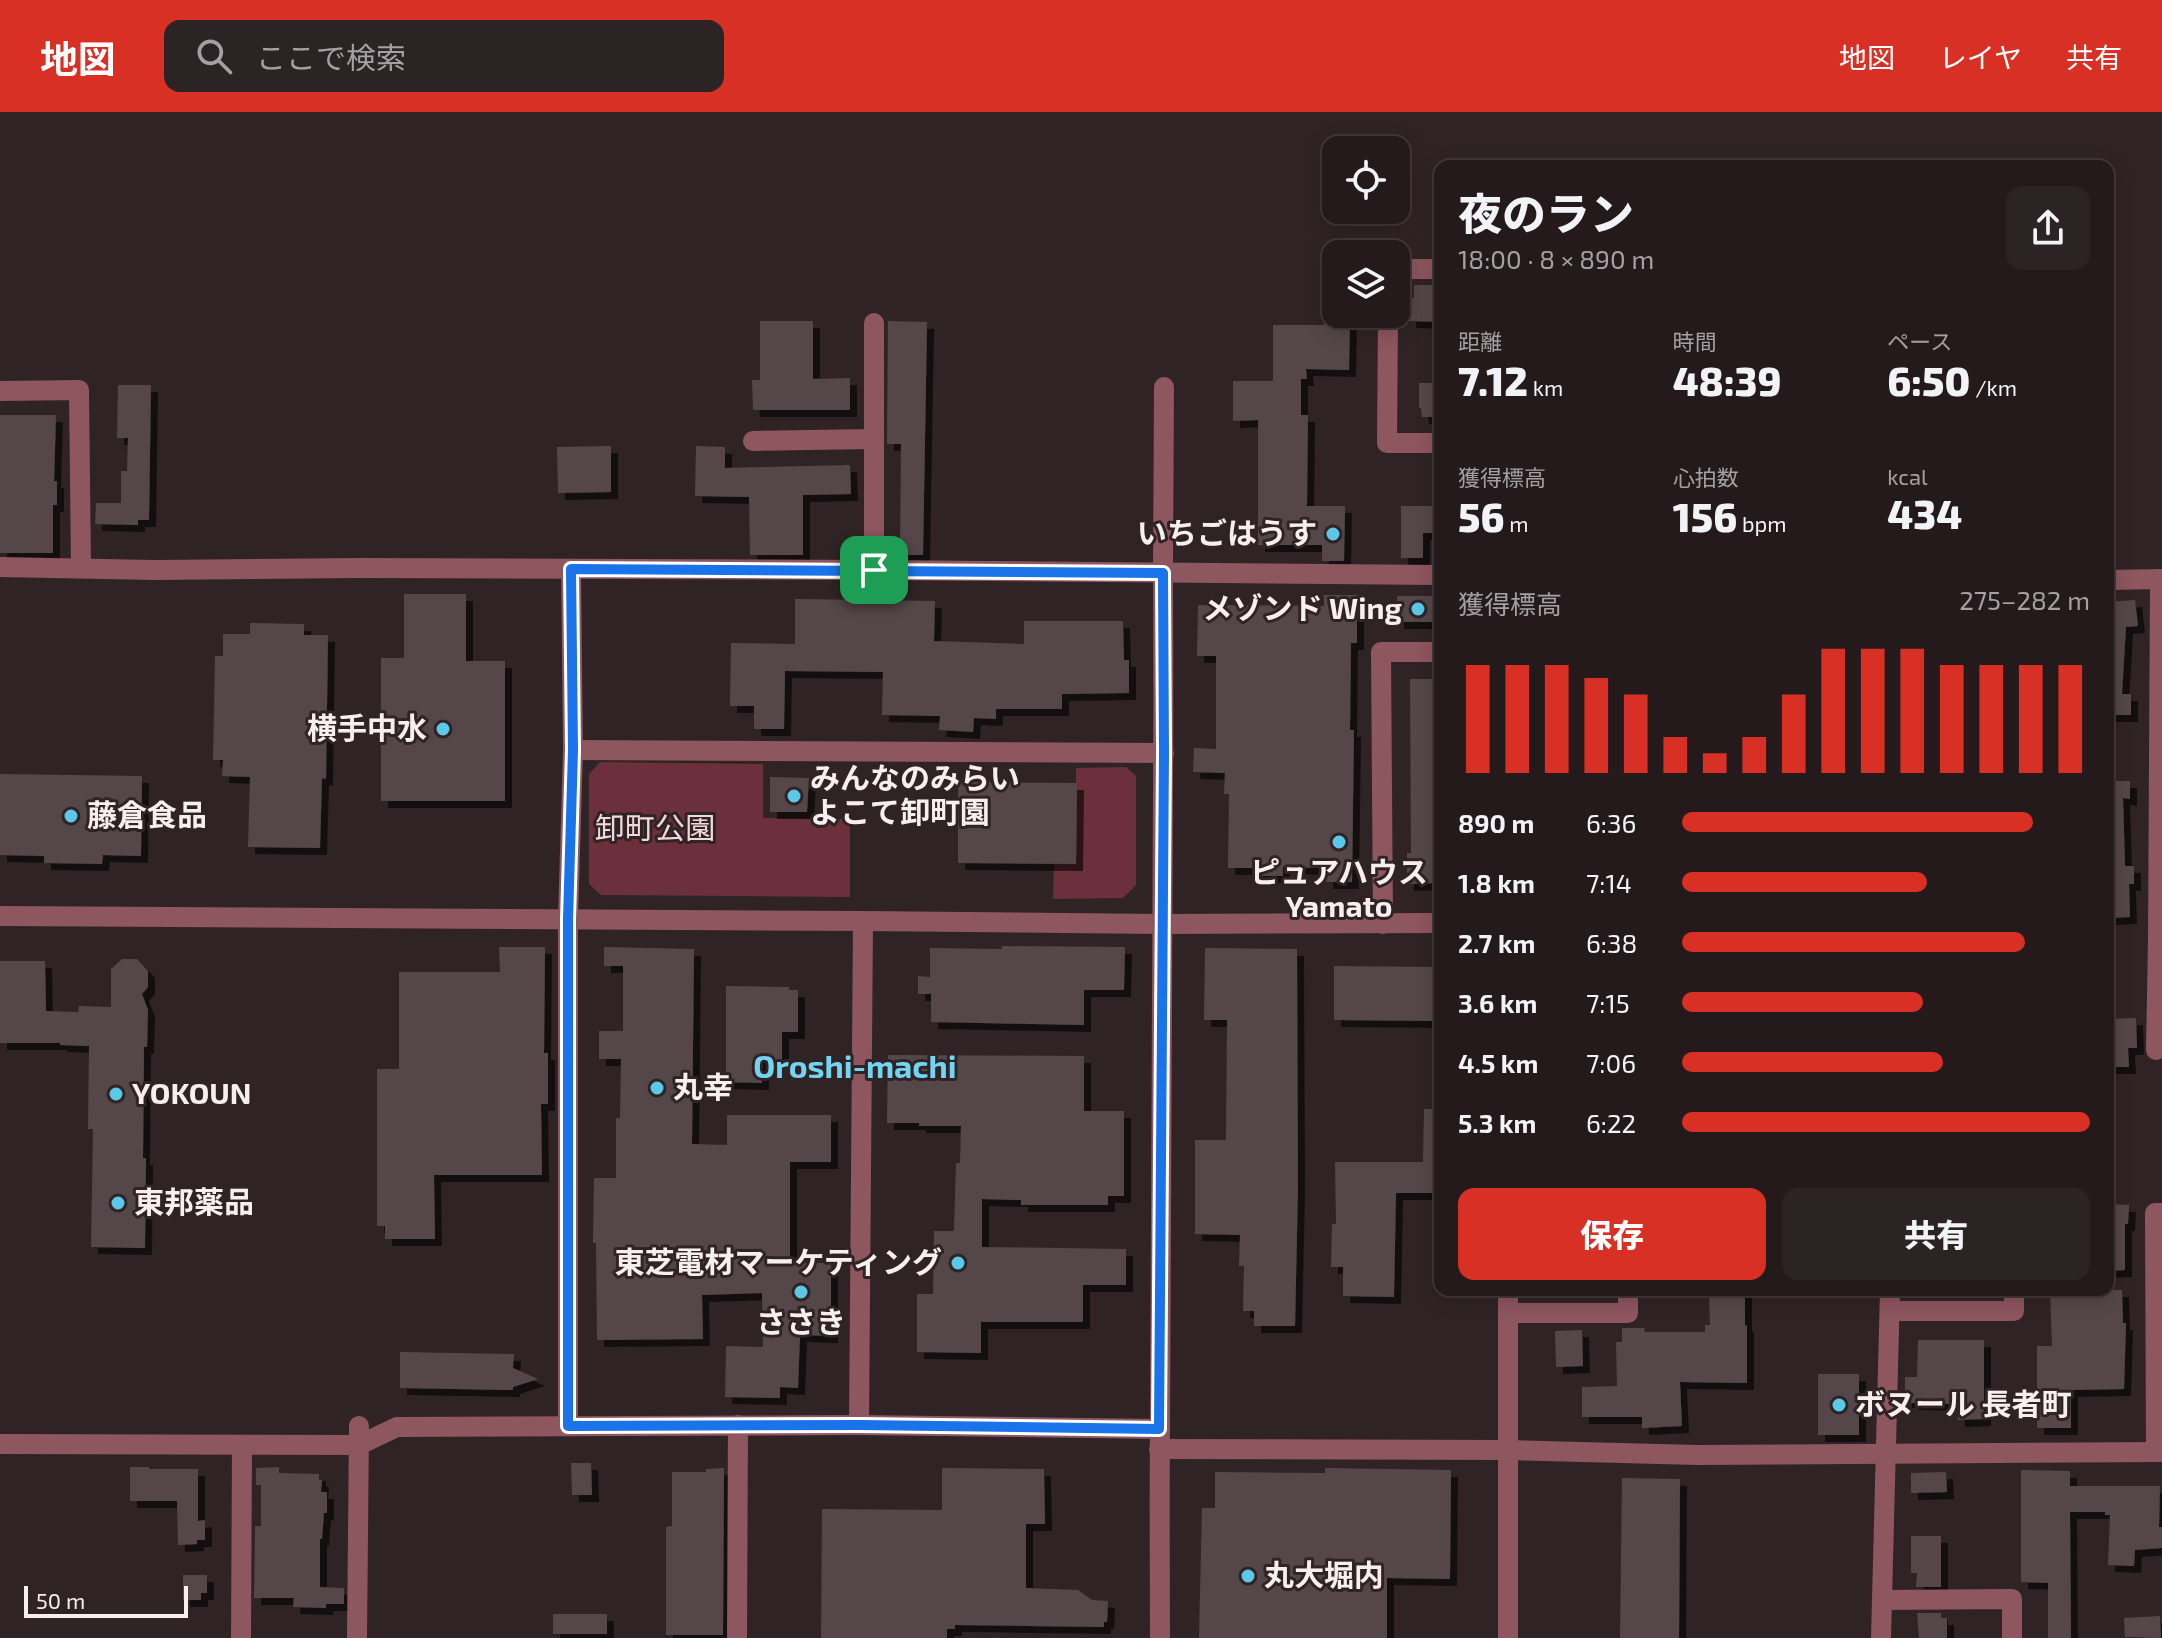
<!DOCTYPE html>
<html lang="ja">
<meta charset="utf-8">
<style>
body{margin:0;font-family:"Exo 2","Noto Sans JP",sans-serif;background:#2c2325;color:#f1f3f6;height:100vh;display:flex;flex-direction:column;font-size:30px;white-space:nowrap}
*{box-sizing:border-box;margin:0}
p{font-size:26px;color:#a3a1a3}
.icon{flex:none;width:44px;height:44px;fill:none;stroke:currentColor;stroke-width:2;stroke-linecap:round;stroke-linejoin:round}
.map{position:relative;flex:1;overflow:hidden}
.sheet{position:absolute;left:1434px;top:48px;width:680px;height:1136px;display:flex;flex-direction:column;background:#241a1c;border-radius:16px;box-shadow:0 4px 20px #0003,0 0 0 2px #41383b}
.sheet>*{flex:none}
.controls{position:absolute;left:1322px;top:24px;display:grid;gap:16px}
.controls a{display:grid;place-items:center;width:88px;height:88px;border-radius:16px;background:#241a1c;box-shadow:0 4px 20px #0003,0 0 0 2px #41383b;font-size:40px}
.scale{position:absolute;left:24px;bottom:20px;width:164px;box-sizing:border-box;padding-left:8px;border:4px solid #f7eeef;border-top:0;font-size:22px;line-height:28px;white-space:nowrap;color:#f7eeef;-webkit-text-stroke:6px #302325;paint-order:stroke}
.pin{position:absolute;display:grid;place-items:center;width:68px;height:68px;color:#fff;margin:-34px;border-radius:16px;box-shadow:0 4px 12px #0006}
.round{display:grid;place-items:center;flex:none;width:84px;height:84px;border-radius:16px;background:#2c2325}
.overview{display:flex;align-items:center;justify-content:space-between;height:136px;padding:0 24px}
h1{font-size:44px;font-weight:800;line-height:60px}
.figures{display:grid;grid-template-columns:repeat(3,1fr);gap:12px;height:136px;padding:8px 24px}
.figures div{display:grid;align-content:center}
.figures b{font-size:40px;font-weight:800}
.figures small{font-size:22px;font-weight:400}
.figures p{font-size:22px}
.chart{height:224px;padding:16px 24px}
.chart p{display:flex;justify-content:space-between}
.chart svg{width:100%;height:144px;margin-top:8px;stroke:#d93025;stroke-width:6}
.cta{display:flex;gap:16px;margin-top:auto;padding:16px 24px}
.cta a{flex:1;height:92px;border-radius:16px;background:#d93025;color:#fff;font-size:32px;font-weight:800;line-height:92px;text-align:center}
.cta a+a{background:#2c2325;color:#f1f3f6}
ul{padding:0 24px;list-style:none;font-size:26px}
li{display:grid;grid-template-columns:128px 96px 1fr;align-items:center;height:60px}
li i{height:20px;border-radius:10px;background:#d93025}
header{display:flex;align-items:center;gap:48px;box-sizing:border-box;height:112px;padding:0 40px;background:#d93025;color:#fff}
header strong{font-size:38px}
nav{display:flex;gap:44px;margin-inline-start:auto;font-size:28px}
.search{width:560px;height:72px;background:#2c2325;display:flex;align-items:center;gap:20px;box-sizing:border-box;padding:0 28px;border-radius:16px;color:#a3a1a3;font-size:30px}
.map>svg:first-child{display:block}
</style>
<header>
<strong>地図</strong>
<div class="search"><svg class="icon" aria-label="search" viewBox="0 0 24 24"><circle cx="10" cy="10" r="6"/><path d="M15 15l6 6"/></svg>ここで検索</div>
<nav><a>地図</a><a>レイヤ</a><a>共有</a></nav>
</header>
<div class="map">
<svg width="2162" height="1526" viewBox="0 0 2162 1526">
<defs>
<filter id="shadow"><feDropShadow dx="7" dy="7" stdDeviation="0" flood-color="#0009"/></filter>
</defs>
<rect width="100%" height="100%" fill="#302325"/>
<g fill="#6c2f3c">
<path d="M600 650 763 652V706L850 707V785L601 783 589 772V662Z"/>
<path d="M1126 655 1136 664V773L1123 786 1053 787 1054 752H1076V656Z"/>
</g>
<g fill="#554749" filter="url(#shadow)">
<path d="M1414 173H1440V210L1409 209V186H1414Z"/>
<path d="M1324 202H1350L1349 258 1306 257 1307 267H1301V303H1308L1307 394H1345L1344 449H1322V433H1258V308L1233 309V269H1273V213H1324Z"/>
<path d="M760 209H813V267L850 266V298H753L752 268H760Z"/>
<path d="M888 209 927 210 923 443H900L901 332H887Z"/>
<path d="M1419 271H1440V305H1422L1421 296H1419Z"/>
<path d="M118 273H151L149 408H138V413L95 412 96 391H121V359H127L128 326H117Z"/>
<path d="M0 303H56L54 369H57V393H53V441H0Z"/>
<path d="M611 334V380L558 381 557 335Z"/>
<path d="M696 334 725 335V356L850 353 851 382 803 383V443H750L749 385 695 384Z"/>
<path d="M1401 394H1440V421H1423V446H1401Z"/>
<path d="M404 482H466V549H505V689H381V546H404Z"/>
<path d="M1324 483H1357V531H1351L1350 618H1354L1352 770H1326V756L1283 755V764H1256V756H1228L1229 682H1224L1225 661 1193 660 1194 636 1216 637V544H1197L1198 493 1324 494Z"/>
<rect x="1397" y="484" width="43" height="26"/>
<path d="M795 487 935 489 934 529 1024 532V509H1123L1124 548H1129V581L1062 582V597H996V607L974 606 973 620 939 618 940 604 882 603 883 560 785 559 784 617H754V594H730L731 531 795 532Z"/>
<path d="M2135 488 2138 514 2126 515 2122 582H2131V603H2108V583H2115L2108 582V490Z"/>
<path d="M250 511 304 512V523H328L326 667 322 666 320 736 248 735 250 665 222 664 223 648H213L215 544H223V522H250Z"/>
<path d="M1410 567H1437L1438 740H1440V771L1407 772V741H1411Z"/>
<path d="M0 662 142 664 141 744 103 743 102 752 44 751V744L0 743Z"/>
<path d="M770 665 809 666 807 700H770Z"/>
<path d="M2108 669H2130V687L2123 686 2125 754H2134V772H2129L2130 805 2108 806Z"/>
<path d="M958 670 1077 671 1076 752 958 751Z"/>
<path d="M1002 834 1125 835 1124 878H1084V913L931 910V882H918V864L930 865V836L1002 837Z"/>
<path d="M499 835H545L544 941H548V992H541L542 1063H434L435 1127H385V1114H377V957H399V860H500Z"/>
<path d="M604 835 694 837 692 1032 727 1033V1003H831V1050H790V1151H831V1224L800 1223 798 1276 780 1275V1286L725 1285 726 1234 763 1235 762 1181 702 1183 703 1227 597 1228 596 1131H593L594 1066H616V1006H620L621 947H599V919H623V854H604Z"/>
<path d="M1205 836 1297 837 1298 1074 1295 1214H1254V1199H1243L1244 1154H1239L1240 1123 1195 1122V1028H1226L1227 908H1204Z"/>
<path d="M122 847H137L148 859V875L142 882 148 898 147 935H144L143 1046H146L145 1136 91 1135 93 1017H88L89 934 60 933V931H0V849H45L46 899 78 900 79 894 111 895V857Z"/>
<path d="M1334 854 1440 855V909L1334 908Z"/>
<path d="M726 874 789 875V878H798V920H782V948H762V971L726 970Z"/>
<path d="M2136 906 2137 936H2128L2129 955H2108V907Z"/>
<path d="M888 943 1084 944V999H1124V1084H1108V1093H1021V1088L982 1087V1135L1126 1137V1173H1083V1210H981V1241L917 1240V1182H933L934 1119H954L956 1051H960L961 1014H919V1011H887Z"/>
<path d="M1424 997H1440V1081H1396L1394 1185 1343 1184V1155H1331L1332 1112H1336L1335 1050H1423Z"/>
<path d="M2108 1092 2129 1093 2128 1112H2125V1158L2108 1159Z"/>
<path d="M1709 1178H1745V1213L1747 1214V1271L1680 1270 1682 1314 1642 1316V1305H1582V1275L1617 1274 1616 1230H1622V1216H1644L1645 1220H1705V1213H1710Z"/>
<path d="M2050 1178H2122L2123 1211H2126L2124 1277 2071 1278V1316H2037V1234H2052Z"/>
<path d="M1582 1218 1583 1254 1556 1255 1555 1219Z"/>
<path d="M1918 1228H1984V1307L1958 1308 1957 1292 1911 1291V1289H1905V1265H1917Z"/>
<path d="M400 1240 514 1242 513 1256 538 1267 513 1275V1278L400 1276Z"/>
<rect x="1818" y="1262" width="41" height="61"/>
<path d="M571 1351H591L592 1383H572Z"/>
<path d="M130 1355H149V1357H198V1409L205 1408V1428H197V1432L178 1433 177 1389H130Z"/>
<path d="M279 1355V1361L319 1362V1368H322L321 1380H327V1401H324L322 1427H320V1475L344 1476V1492H326V1496L293 1495 294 1486H254L255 1414H261V1373H256V1356Z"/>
<path d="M724 1356 723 1523H666V1415L672 1414V1360H706V1357Z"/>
<path d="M942 1356 1044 1357 1045 1412H1026V1476L1078 1478 1092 1488 1108 1489 1107 1510H1104V1515L955 1513V1517H947V1526H821L822 1397 942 1398Z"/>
<path d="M1325 1356 1451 1358 1450 1467 1387 1466V1526H1199L1202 1396H1215V1360L1325 1361Z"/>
<path d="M2021 1358 2070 1359V1374H2160L2159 1415H2162V1436L2135 1438 2134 1454 2108 1453 2110 1403H2105V1400H2070L2071 1526H2048V1471L2021 1470Z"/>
<path d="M1946 1360 1947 1380 1911 1381V1361Z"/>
<path d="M1622 1366 1680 1367 1679 1526H1620Z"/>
<path d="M1911 1424H1941V1475H1916L1917 1461H1911Z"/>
<path d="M183 1463H207V1481H201V1488H183Z"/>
<path d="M1917 1501H1941V1506H1947V1526H1919Z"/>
<rect x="553" y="1502" width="54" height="20"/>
<path d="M2160 1504 2161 1526 2125 1525 2124 1506Z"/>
</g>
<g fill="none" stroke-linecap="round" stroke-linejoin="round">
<g stroke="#8e565f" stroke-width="20">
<path d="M1396 157H1440"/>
<path d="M1388 202 1387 331H1440"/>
<path d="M0 279 79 278 81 456"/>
<path d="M753 329 874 327"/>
<path d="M0 455 155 458 358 456 878 458 1440 463"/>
<path d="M874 458V211"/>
<path d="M1163 461 1164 275"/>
<path d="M2160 467 2158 827H2162"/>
<path d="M573 638 1164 641"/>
<path d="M1383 812 1381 540H1440"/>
<path d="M2156 938 2158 827"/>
<path d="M1508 1178V1526"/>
<path d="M1890 1199H2014V1178"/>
<path d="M1508 1201H1628V1178"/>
<path d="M859 1313 863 809"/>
<path d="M0 1332 359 1333 397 1315"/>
<path d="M1159 1337 1507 1338 1698 1343 2162 1340"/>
<path d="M2156 1340 2155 1101H2162"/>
<path d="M1882 1488 2012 1487V1526"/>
<path d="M241 1526 242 1333"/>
<path d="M357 1526 359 1314"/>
<path d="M737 1526 738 1313"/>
<path d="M1881 1526 1890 1178"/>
</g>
<g stroke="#8e565f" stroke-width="20">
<path d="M2108 468 2162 467"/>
<path d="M0 804 863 809 1161 812 1440 811"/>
<path d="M568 1314V808L573 638 571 457"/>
<path d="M397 1315 859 1313 1159 1317"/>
<path d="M1160 1526C1158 1171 1165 816 1163 461"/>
</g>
</g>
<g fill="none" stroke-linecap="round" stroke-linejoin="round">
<defs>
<path id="route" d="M571 457 1163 461 1164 641 1159 1317 859 1313 568 1314V808L573 638Z"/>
</defs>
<use href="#route" stroke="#fff" stroke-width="16"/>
<use href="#route" stroke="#1a73e8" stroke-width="10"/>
</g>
<g fill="#5ac8e6" stroke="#302325" stroke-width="3">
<circle cx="1333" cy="422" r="8"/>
<circle cx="1418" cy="497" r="8"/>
<circle cx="443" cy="617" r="8"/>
<circle cx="794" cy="684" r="8"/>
<circle cx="71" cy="704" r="8"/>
<circle cx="1339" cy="730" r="8"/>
<circle cx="657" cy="976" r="8"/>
<circle cx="116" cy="982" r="8"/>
<circle cx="118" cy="1091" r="8"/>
<circle cx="958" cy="1151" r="8"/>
<circle cx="801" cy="1180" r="8"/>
<circle cx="1839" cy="1293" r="8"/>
<circle cx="1248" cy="1464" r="8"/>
</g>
<g text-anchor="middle" stroke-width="6" stroke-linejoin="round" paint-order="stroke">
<g font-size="30" font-weight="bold" fill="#f7eeef" stroke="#302325" text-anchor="start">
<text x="1317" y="432" text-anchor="end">いちごはうす</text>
<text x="1402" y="507" text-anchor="end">メゾンド Wing</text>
<text x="427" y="627" text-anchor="end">横手中水</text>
<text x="810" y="677">みんなのみらい<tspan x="810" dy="34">よこて卸町園</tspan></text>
<text x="87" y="714">藤倉食品</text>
<text x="1339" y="771" text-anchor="middle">ピュアハウス<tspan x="1339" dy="34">Yamato</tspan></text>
<text x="673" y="986">丸幸</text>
<text x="132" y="992">YOKOUN</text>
<text x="134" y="1101">東邦薬品</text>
<text x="942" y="1161" text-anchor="end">東芝電材マーケティング</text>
<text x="801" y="1221" text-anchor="middle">ささき</text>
<text x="1855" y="1303">ボヌール 長者町</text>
<text x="1264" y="1474">丸大堀内</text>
</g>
<g font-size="30" fill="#f1d8db" stroke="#302325">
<text x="655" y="727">卸町公園</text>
</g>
<g font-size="32" font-weight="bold" fill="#72d4f0" stroke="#302325">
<text x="855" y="966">Oroshi-machi</text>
</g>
</g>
</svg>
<div class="controls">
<a><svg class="icon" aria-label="locate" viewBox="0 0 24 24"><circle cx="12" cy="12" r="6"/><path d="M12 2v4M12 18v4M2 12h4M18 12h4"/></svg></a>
<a><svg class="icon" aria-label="layers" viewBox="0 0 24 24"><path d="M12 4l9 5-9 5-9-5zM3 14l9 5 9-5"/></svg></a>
</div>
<div class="scale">50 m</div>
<div class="pin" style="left:874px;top:458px;background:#1e9e55"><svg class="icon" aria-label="arrive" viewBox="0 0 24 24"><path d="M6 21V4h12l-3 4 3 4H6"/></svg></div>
<section class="sheet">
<div class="overview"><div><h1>夜のラン</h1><p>18:00 · 8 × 890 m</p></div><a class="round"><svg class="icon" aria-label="share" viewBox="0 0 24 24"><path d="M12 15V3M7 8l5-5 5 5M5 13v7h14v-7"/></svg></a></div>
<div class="figures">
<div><p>距離</p><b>7.12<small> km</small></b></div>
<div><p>時間</p><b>48:39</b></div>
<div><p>ペース</p><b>6:50<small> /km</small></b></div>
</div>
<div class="figures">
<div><p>獲得標高</p><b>56<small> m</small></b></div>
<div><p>心拍数</p><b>156<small> bpm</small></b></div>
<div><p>kcal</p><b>434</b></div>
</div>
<div class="chart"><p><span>獲得標高</span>275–282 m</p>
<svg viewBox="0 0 160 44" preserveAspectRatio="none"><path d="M5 44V11M15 44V11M25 44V11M35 44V15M45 44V20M55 44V33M65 44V38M75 44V33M85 44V20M95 44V6M105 44V6M115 44V6M125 44V11M135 44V11M145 44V11M155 44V11"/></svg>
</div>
<ul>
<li><b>890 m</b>6:36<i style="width:86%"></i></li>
<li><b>1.8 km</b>7:14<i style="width:60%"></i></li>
<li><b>2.7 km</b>6:38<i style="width:84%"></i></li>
<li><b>3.6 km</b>7:15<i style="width:59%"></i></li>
<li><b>4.5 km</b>7:06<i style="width:64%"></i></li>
<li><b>5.3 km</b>6:22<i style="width:100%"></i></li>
</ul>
<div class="cta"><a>保存</a><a>共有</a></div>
</section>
</div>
